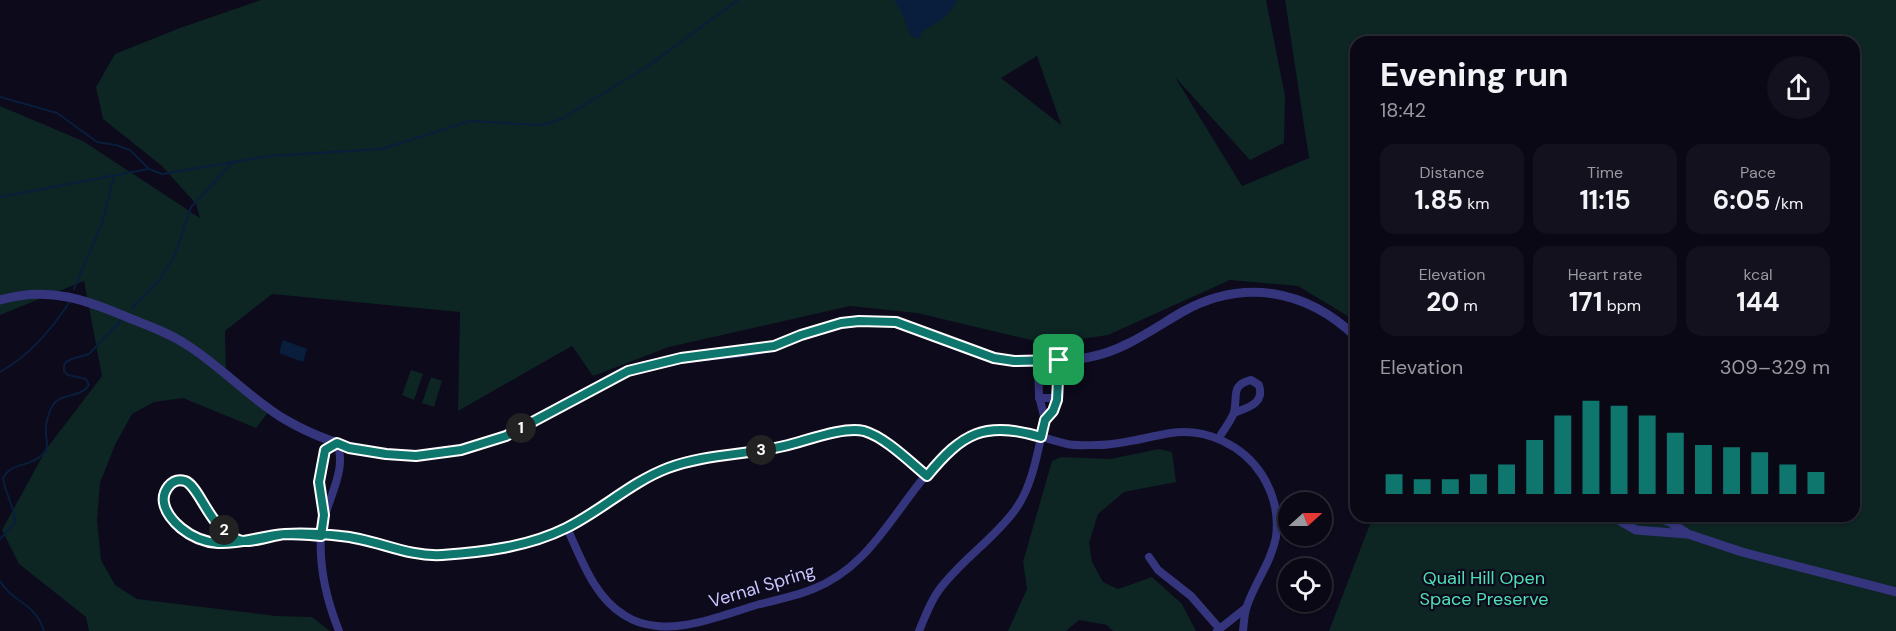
<!DOCTYPE html>
<meta charset="utf-8">
<style>
body{margin:0;font-family:"DM Sans",sans-serif;background:#12111d;color:#f1f3f6;height:100vh;display:flex;flex-direction:column;font-size:22px;white-space:nowrap}
*{box-sizing:border-box;margin:0}
p{font-size:20px;color:#999aa0}
.icon{flex:none;width:33px;height:33px;fill:none;stroke:currentColor;stroke-width:2;stroke-linecap:round;stroke-linejoin:round}
.map{position:relative;flex:1;overflow:hidden}
.details{position:absolute;left:1350px;top:36px;width:510px;height:486px;display:flex;flex-direction:column;background:#090814;border-radius:18px;box-shadow:0 2px 4px #0004,0 0 0 2px #292934}
.details>*{flex:none}
.needle{width:39px;rotate:69deg}
.fabs{position:absolute;left:1278px;top:492px;display:grid;gap:12px}
.fabs a{display:grid;place-items:center;width:54px;height:54px;border-radius:50%;background:#090814;box-shadow:0 2px 4px #0004,0 0 0 2px #292934;font-size:30px}
.pin{position:absolute;display:grid;place-items:center;width:51px;height:51px;color:#fff;margin:-26px;border-radius:12px;box-shadow:0 3px 9px #0006}
.km{position:absolute;width:30px;height:30px;margin:-15px;border-radius:50%;background:#222;color:#fff;font-size:16px;line-height:30px;text-align:center}
.round{display:grid;place-items:center;flex:none;width:63px;height:63px;border-radius:32px;background:#12111d}
.overview{display:flex;align-items:center;justify-content:space-between;height:102px;padding:0 30px}
h1{font-size:33px;font-weight:700;line-height:45px}
.stats{display:grid;grid-template-columns:repeat(3,1fr);gap:9px;height:102px;padding:6px 30px}
.stats div{display:grid;align-content:center;border-radius:15px;background:#12111d;text-align:center}
.stats b{font-size:26px;font-weight:700}
.stats small{font-size:16px;font-weight:400}
.stats p{font-size:16px}
.chart{height:168px;padding:12px 30px}
.chart p{display:flex;justify-content:space-between}
.chart svg{width:100%;height:108px;margin-top:6px;stroke:#0f766e;stroke-width:6}
.map>svg:first-child{display:block}
</style>
<div class="map">
<svg width="1896" height="631" viewBox="0 0 1896 631">
<rect width="100%" height="100%" fill="#0c0a1b"/>
<g fill="#0d2523" fill-rule="evenodd">
<path d="M261 0H1266L1285 96 1284 143 1250 160 1175 77 1242 186 1309 158 1285 0H1896V631H1329L1373 516H1854V42H1356V321L1298 286 1230 280 1108 335 1048 344 917 313 850 306 669 347 593 376 572 346 458 411 460 312 272 294 225 331 226 374 270 410 256 428 183 398 154 402 132 414 115 445 100 483 97 520 101 560 115 585 137 599 276 616 312 617 330 631H89L86 617 19 564 2 530 47 448 102 376 84 281 0 315V106L83 141 200 218 196 204 162 166 103 119 96 87 115 54 180 28ZM1037 56 1061 124V125L1001 78Z"/>
<path d="M1356 354V428L1349 402Z"/>
<path d="M411 370 423 374 414 400 402 395Z"/>
<path d="M431 377 442 381 434 407 422 403Z"/>
<path d="M1159 449 1172 452 1176 482 1124 492 1098 514 1089 543 1092 562 1103 582 1118 589 1152 577 1182 604 1196 631H1113L1107 625 1079 620 1066 631H1008L1027 589 1023 562 1052 461 1061 457 1110 459Z"/>
</g>
<g fill="#091e3c">
<path d="M894 0H957C953 8 948 14 941 20 930 28 925 26 918 39L911 36 901 11Z"/>
<path d="M283 340 307 349 303 362 279 353Z"/>
</g>
<g fill="none" stroke-linecap="round" stroke-linejoin="round">
<g stroke="#091e3c" stroke-width="2">
<path d="M0 97 57 113 97 142 116 145 130 150 149 169 162 174 269 156 382 149 470 121 538 125 550 123 563 118 648 66 738 0"/>
<path d="M0 197 148 169"/>
<path d="M74 289 103 220 114 176"/>
<path d="M132 308 160 279 174 257 191 207 232 163"/>
<path d="M0 372C30 355 50 331 69 303"/>
<path d="M0 539 15 523C15 507 5 494 3 478 13 461 29 468 42 455 51 447 45 439 46 428 46 422 49 411 53 405 60 393 81 398 89 385L86 379 68 375 64 371V366L66 362 72 359 89 354 121 320"/>
<path d="M0 581C13 603 35 602 44 631"/>
</g>
<g stroke="#34357c" stroke-width="8">
<path d="M1038 361 1039 396 1045 420"/>
<path d="M1039 398H1057"/>
<path d="M1219 438C1223 430 1232 420 1234 412 1238 397 1230 385 1251 380L1259 385C1265 403 1249 407 1234 413"/>
<path d="M324 515 319 482 325 450 337 443C349 473 322 506 321 536 319 569 327 601 339 631"/>
<path d="M567 528C581 558 594 597 624 615 633 621 646 625 657 626 688 630 729 613 760 604 777 600 796 596 813 589 831 582 848 570 862 556 896 523 928 457 969 437 1001 421 1035 436 1067 444 1076 446 1087 445 1097 445 1122 445 1146 437 1171 433 1206 428 1243 445 1262 475 1274 494 1279 514 1276 537 1271 563 1255 582 1247 606 1244 614 1244 623 1243 631"/>
<path d="M241 541C228 534 215 525 207 512 202 504 200 494 194 488 172 462 142 510 192 536 222 552 254 536 286 534 309 533 336 534 359 539 379 544 399 553 420 555 469 559 522 546 567 528L647 478 667 468 713 457 774 448 850 430 866 432 878 438 927 476"/>
<path d="M1149 557 1158 570 1191 596 1219 628"/>
<path d="M919 631C925 617 930 602 939 590 961 560 993 540 1015 510 1033 486 1038 449 1045 420 1060 403 1059 381 1059 360"/>
<path d="M1217 631 1246 608"/>
</g>
<g stroke="#34357c" stroke-width="9">
<path d="M0 300C50 285 89 301 134 320 152 327 171 334 187 345 222 367 250 399 286 420 340 451 401 463 462 449 523 436 571 395 627 372 673 353 725 359 772 347 781 344 790 339 799 336 816 329 836 323 855 321 907 315 947 347 995 359 1022 365 1063 362 1090 357 1123 351 1153 329 1182 312 1243 278 1306 289 1356 337"/>
<path d="M1612 516 1636 530 1686 534"/>
<path d="M1655 516 1670 522 1688 534 1742 552 1896 592"/>
</g>
</g>
<g fill="none" stroke-linecap="round" stroke-linejoin="round">
<defs>
<path id="route" d="M1059 360 1014 361 994 358 896 322 859 321 841 323 801 335 774 346 681 358 628 371 506 436 461 450 416 456 386 454 349 448 337 443 325 450 319 482 324 515 321 536C309 535 296 534 285 534 247 537 215 556 181 528 174 522 166 514 164 503 162 492 171 477 185 481 200 486 210 531 239 540 249 544 273 535 285 534 302 533 323 534 341 536 376 539 406 557 442 555 484 552 528 547 566 528 601 511 631 482 668 468 705 454 746 455 784 446 806 441 843 426 864 431 885 437 910 462 927 476 962 433 985 420 1041 437L1045 420 1053 411 1057 400 1059 360"/>
</defs>
<use href="#route" stroke="#fff" stroke-width="12"/>
<use href="#route" stroke="#0f766e" stroke-width="8"/>
</g>
<g text-anchor="middle" stroke-width="4.5" stroke-linejoin="round" paint-order="stroke">
<g font-size="18" fill="#50e0b5" stroke="#0c0a1b">
<text x="1484" y="584">Quail Hill Open<tspan x="1484" dy="21">Space Preserve</tspan></text>
</g>
<g font-size="18" fill="#c8c5ff" stroke="#0c0a1b">
<text transform="translate(762 586) rotate(-17)" y="6">Vernal Spring</text>
</g>
</g>
</svg>
<div class="fabs">
<a><svg class="needle" viewBox="-14 -14 28 28"><path d="M0-13l5 13h-10z" fill="#e53935"/><path d="M0 13l5-13h-10z" fill="#999aa0"/></svg></a>
<a><svg class="icon" aria-label="locate" viewBox="0 0 24 24"><circle cx="12" cy="12" r="6"/><path d="M12 2v4M12 18v4M2 12h4M18 12h4"/></svg></a>
</div>
<div class="pin" style="left:1059px;top:360px;background:#1e9e55"><svg class="icon" aria-label="arrive" viewBox="0 0 24 24"><path d="M6 21V4h12l-3 4 3 4H6"/></svg></div>
<b class="km" style="left:521px;top:428px">1</b>
<b class="km" style="left:224px;top:530px">2</b>
<b class="km" style="left:761px;top:450px">3</b>
<section class="details">
<div class="overview"><div><h1>Evening run</h1><p>18:42</p></div><a class="round"><svg class="icon" aria-label="share" viewBox="0 0 24 24"><path d="M12 15V3M7 8l5-5 5 5M5 13v7h14v-7"/></svg></a></div>
<div class="stats">
<div><p>Distance</p><b>1.85<small> km</small></b></div>
<div><p>Time</p><b>11:15</b></div>
<div><p>Pace</p><b>6:05<small> /km</small></b></div>
</div>
<div class="stats">
<div><p>Elevation</p><b>20<small> m</small></b></div>
<div><p>Heart rate</p><b>171<small> bpm</small></b></div>
<div><p>kcal</p><b>144</b></div>
</div>
<div class="chart"><p><span>Elevation</span>309–329 m</p>
<svg viewBox="0 0 160 44" preserveAspectRatio="none"><path d="M5 44V36M15 44V38M25 44V38M35 44V36M45 44V32M55 44V22M65 44V12M75 44V6M85 44V8M95 44V12M105 44V19M115 44V24M125 44V25M135 44V27M145 44V32M155 44V35"/></svg>
</div>
</section>
</div>
